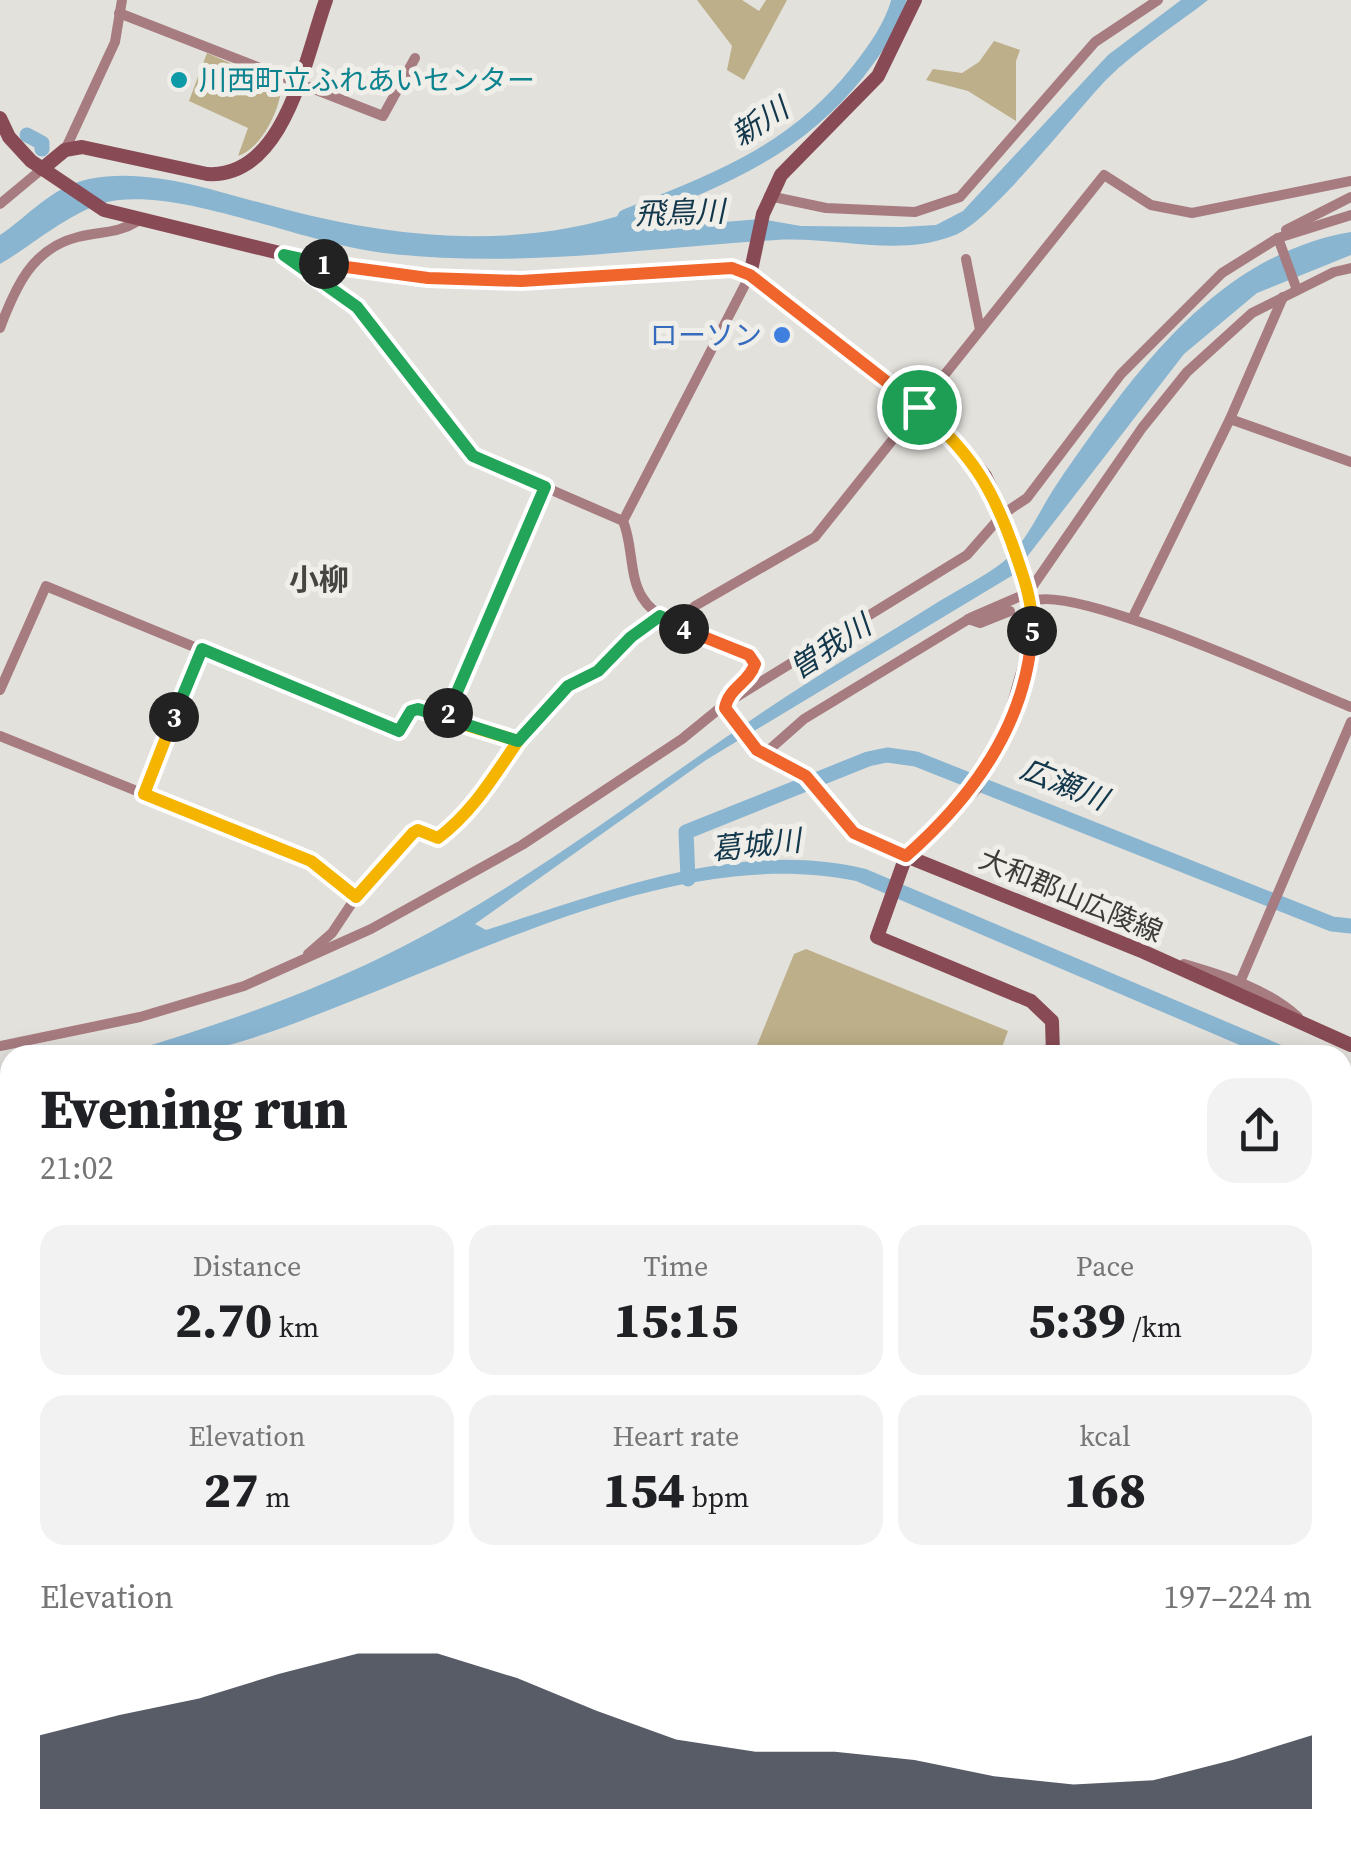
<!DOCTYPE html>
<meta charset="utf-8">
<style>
body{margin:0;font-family:"Source Serif 4","Noto Sans JP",serif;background:#f2f2f2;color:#202124;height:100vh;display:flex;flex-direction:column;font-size:38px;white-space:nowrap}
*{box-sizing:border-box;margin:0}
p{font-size:32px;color:#757577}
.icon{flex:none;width:55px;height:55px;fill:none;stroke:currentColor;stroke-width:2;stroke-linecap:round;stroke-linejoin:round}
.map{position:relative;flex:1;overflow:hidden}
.drawer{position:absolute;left:0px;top:1045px;width:1352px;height:812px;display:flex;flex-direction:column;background:#fff;border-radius:30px 30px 0 0;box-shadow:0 5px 25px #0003}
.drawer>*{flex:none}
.pin{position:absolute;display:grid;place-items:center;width:85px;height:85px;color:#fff;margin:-42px;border:5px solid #fff;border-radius:50%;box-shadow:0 2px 10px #0007}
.km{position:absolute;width:50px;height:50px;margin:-25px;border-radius:50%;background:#222;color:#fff;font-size:28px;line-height:50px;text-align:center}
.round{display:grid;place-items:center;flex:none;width:105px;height:105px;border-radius:30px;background:#f2f2f2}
.summary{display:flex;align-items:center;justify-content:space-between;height:170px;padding:0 40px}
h1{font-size:55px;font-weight:800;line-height:75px}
.metrics{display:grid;grid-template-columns:repeat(3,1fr);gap:15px;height:170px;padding:10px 40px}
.metrics div{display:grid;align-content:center;border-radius:25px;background:#f2f2f2;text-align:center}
.metrics b{font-size:50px;font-weight:800}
.metrics small{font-size:28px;font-weight:400}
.metrics p{font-size:28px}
.chart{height:280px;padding:20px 40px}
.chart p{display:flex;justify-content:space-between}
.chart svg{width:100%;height:180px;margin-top:10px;fill:#111827;opacity:.7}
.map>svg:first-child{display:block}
</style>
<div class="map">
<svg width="1351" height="1856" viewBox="0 0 1351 1856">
<rect width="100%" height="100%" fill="#e3e1dc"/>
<g fill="#bcaf89">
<path d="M697 0H742L759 11 766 0H787L744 80 727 70 732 46Z"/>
<path d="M994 41 1020 50 1016 61V121L968 91 926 80 933 69 962 73 979 62Z"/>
<path d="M207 53 281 85C282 106 262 149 238 156L248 128 189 101Z"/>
<path d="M806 949 1008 1031 999 1055H753L794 954Z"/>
</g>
<g fill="#89b5d1">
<path d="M1181 0H1208C1175 26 1137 49 1107 79 1074 113 992 220 955 235 899 258 835 236 776 240 640 248 523 269 384 253 306 244 192 192 119 200 78 204 35 244 0 264V235C30 215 51 187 89 179 153 166 222 194 284 209 399 239 516 250 631 212L636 229 761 219 801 226 902 227 936 225 963 211 1108 55Z"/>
<path d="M1351 232V255L1257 293 1184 354 1013 575 706 760 475 924 486 930C607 892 738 838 866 869L1305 1055H1263L856 881C686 846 495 946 339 1006 290 1025 240 1046 187 1054 165 1058 141 1055 119 1055 216 1026 312 993 402 947 540 877 661 778 790 694 839 662 889 633 938 602 959 589 984 577 1003 562 1029 540 1040 508 1059 481 1132 376 1215 255 1351 232Z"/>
</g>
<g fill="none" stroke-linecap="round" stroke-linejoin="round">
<path stroke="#89b5d1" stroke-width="2.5" d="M1342 1369 1351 1372"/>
<g stroke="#89b5d1" stroke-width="15">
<path d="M27 135 42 143V149"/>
<path d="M622 226 625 217C717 180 793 153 857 73 874 51 892 27 899 0"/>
<path d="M688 879 686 832 868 759 887 755 916 759 1332 924 1351 926"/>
</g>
<g stroke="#a77c81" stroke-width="10">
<path d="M119 13 383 116 415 58"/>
<path d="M65 150 115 42 122 0"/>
<path d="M769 196 826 208 915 212 960 197 1095 42 1158 0"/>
<path d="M0 204 42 169"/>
<path d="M1286 230 1351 197"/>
<path d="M1278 238 1297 290"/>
<path d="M966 259 980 330"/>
<path d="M294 260 357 307 473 456 623 521 750 275"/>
<path d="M0 328C15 288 32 248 78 237 101 231 117 234 138 221"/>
<path d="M1230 419 1351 462"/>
<path d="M623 521C633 544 629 576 642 597 667 638 734 630 755 664 749 683 729 687 725 708L757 751 806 776 854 833 906 856"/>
<path d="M1033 601C1076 584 1296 685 1351 707"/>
<path d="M968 619 980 623 1010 611"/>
<path d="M1132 619 1230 419 1283 297"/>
<path d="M675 625 695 606 815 537 1104 175 1151 205 1192 213 1351 181"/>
<path d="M0 690 46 586 399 731 411 711 417 709 518 741"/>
<path d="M445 719 545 487"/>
<path d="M0 736 311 861 356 897"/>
<path d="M757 751 770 749 804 719 972 617 1028 593 1142 428 1187 372 1252 313 1334 272 1351 268"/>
<path d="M144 793 202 649"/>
<path d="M308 954 332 933 356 897 413 833 419 830 438 837 471 808 518 741 569 686 598 671 631 637 661 616"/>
<path d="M1184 964C1224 976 1266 988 1298 1017"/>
<path d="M1240 982 1351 722"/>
<path d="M0 1046 140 1017 244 986 371 929 522 845 682 739 725 704 967 555 1003 514 1027 498 1121 374 1222 273 1278 238 1351 215"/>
<path d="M1342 1223 1351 1227"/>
<path d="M0 1350 10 1349"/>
<path d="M1342 1529 1351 1533"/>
<path d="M0 1572 10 1582"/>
<path d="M1342 1755 1351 1760"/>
<path d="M1342 1827 1351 1811"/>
<path d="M464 1848 482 1856"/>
<path d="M591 1848 614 1856"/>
<path d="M1171 1848 1173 1856"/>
<path d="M1300 1848 1316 1856"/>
<path d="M279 1856V1848"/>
<path d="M519 1856 523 1848"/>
<path d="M641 1856 653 1848"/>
<path d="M934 1856 937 1848"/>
<path d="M1329 1856 1333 1848"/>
</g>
<g stroke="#884b55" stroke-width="14">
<path d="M0 118 9 137 31 161 104 210 333 266 428 278 521 281 732 268 750 275 961 446 985 476 1003 514 1027 587 1033 611 1031 644 1007 729 975 788 906 856"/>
<path d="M42 169 65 150 82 147 207 174C285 179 305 58 326 0"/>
<path d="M750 275 763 214 781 175 878 76 915 0"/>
<path d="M906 856 1144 952 1351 1045"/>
<path d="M906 856 877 937 1031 1001 1052 1021 1053 1055"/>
<path d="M418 1856 423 1848"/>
</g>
<g stroke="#6d6c69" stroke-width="2.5" stroke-dasharray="20 10" stroke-linecap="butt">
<path d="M1342 1468 1351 1456"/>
<path d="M1057 1856 1064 1848"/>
</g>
</g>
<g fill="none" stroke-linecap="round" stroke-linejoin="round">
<defs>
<path id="split-1" d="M324 264 428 278 521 281 732 268 750 275 919 407"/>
<path id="split-2" d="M324 264 284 255 357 307 473 456 545 487 448 713"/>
<path id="split-3" d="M174 717 144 794 311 861 356 897 413 833 418 830 438 838C473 812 493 777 518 741L446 719 448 713"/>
<path id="split-4" d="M174 717 202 649 399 731 411 711 418 709 518 741 568 686 598 671 631 637 660 616 684 629"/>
<path id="split-5" d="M684 629 749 655 755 664C749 683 729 687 725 708L757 750 806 776 854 833 906 856C972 798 1027 723 1032 631"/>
<path id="split-6" d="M919 407C972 455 993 487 1016 555 1025 581 1033 604 1032 631"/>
</defs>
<use href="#split-1" stroke="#fff" stroke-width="20"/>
<use href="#split-2" stroke="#fff" stroke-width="20"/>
<use href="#split-3" stroke="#fff" stroke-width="20"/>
<use href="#split-4" stroke="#fff" stroke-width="20"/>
<use href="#split-5" stroke="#fff" stroke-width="20"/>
<use href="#split-6" stroke="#fff" stroke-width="20"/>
<use href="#split-1" stroke="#f0652b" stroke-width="12"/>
<use href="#split-2" stroke="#22a559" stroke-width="12"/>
<use href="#split-3" stroke="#f5b400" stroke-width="12"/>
<use href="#split-4" stroke="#22a559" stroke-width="12"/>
<use href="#split-5" stroke="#f0652b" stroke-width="12"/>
<use href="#split-6" stroke="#f5b400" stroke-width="12"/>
</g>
<circle fill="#0f9aa8" stroke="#f0eee9" stroke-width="4" cx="179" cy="80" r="10"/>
<circle fill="#3f7fe0" stroke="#f0eee9" stroke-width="4" cx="782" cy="335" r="10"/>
<g text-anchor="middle" stroke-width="10" stroke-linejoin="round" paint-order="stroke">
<g font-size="28" fill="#0d838f" stroke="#f0eee9" text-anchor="start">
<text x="199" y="90">川西町立ふれあいセンター</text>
</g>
<g font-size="28" fill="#366cbe" stroke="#f0eee9" text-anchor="end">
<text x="762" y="345">ローソン</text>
</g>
<g font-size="28" fill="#3c3b39" stroke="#f0eee9">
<text transform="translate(1071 895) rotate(23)" y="10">大和郡山広陵線</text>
</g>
<g font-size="30" font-style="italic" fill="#13384c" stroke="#f0eee9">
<text transform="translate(760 122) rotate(-33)" y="10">新川</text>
<text transform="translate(680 213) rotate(-2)" y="10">飛鳥川</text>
<text transform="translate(830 647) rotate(-33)" y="10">曽我川</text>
<text transform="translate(1064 784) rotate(22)" y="10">広瀬川</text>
<text transform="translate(756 845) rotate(-6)" y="10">葛城川</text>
</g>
<g font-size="30" font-weight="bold" fill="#474541" stroke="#f0eee9">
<text x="319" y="590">小柳</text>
</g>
</g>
</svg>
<div class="pin" style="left:919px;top:407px;background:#1e9e55"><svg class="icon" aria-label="arrive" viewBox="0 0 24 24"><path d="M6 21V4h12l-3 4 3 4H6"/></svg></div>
<b class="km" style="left:324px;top:264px">1</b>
<b class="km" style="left:448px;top:713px">2</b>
<b class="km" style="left:174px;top:717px">3</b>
<b class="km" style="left:684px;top:629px">4</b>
<b class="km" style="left:1032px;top:631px">5</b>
<section class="drawer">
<div class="summary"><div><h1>Evening run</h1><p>21:02</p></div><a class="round"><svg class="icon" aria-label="share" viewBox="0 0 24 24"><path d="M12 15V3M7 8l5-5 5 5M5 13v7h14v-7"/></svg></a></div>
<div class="metrics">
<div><p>Distance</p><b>2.70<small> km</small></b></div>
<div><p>Time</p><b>15:15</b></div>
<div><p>Pace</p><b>5:39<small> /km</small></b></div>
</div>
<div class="metrics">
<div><p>Elevation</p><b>27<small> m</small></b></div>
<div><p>Heart rate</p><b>154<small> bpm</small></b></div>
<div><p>kcal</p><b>168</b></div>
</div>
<div class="chart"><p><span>Elevation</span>197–224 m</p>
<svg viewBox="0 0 160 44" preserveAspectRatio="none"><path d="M0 44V26L10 21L20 17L30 11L40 6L50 6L60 12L70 20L80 27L90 30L100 30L110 32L120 36L130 38L140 37L150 32L160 26V44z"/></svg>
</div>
</section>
</div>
